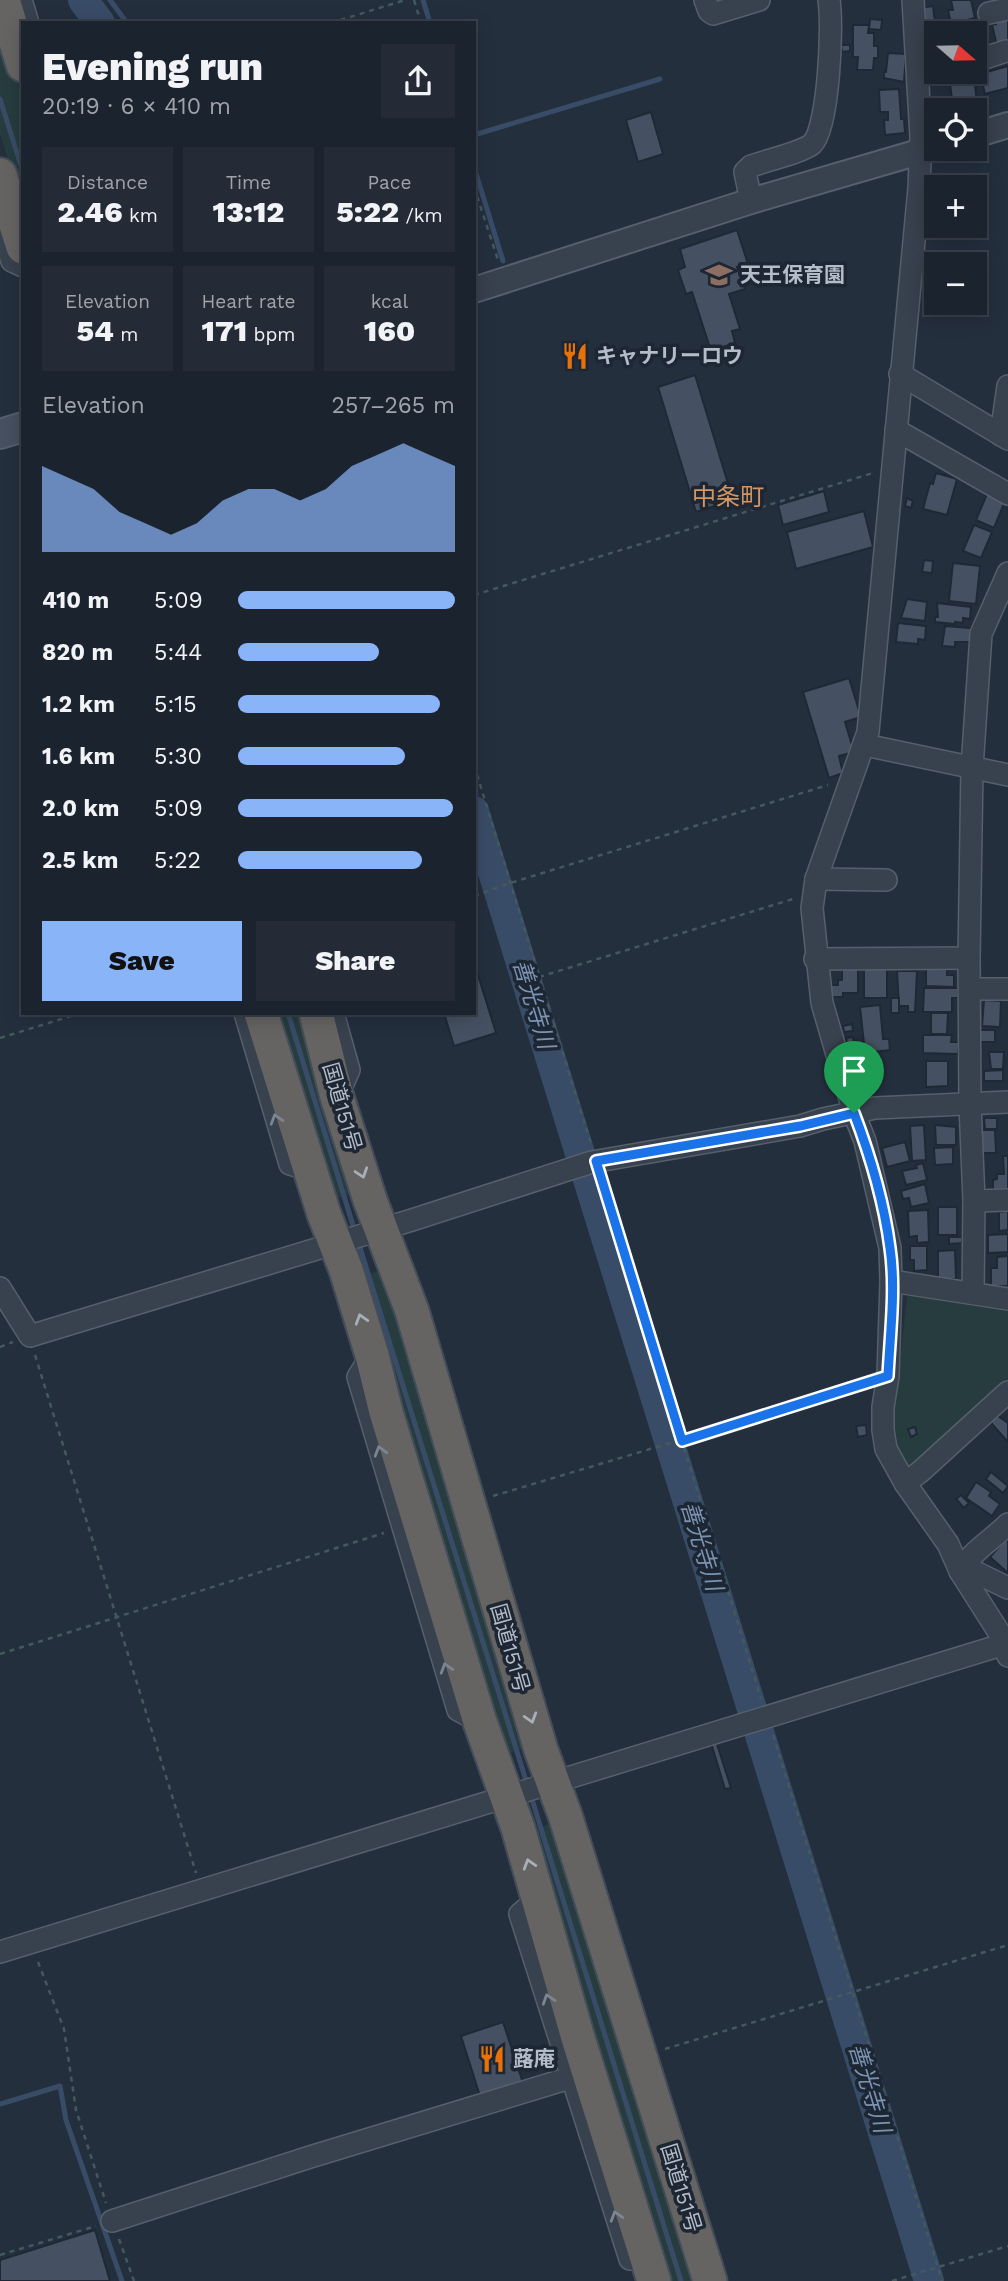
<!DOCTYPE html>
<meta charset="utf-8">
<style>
body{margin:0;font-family:"Work Sans","Noto Sans JP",sans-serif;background:#242b36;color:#f1f3f6;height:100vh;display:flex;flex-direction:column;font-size:26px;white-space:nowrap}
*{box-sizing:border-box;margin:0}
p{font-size:23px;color:#a0a4aa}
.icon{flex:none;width:38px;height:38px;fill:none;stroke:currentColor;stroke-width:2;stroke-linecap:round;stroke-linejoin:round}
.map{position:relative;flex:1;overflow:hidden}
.drawer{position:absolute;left:21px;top:21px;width:455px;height:994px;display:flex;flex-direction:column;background:#1b232e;border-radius:0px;box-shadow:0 4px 18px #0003,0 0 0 2px #39404a}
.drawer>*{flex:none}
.needle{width:46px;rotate:110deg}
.fabs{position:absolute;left:924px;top:21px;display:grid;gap:14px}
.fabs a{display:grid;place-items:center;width:63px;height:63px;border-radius:0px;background:#1b232e;box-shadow:0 4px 18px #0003,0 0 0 2px #39404a;font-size:35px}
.pin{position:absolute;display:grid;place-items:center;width:60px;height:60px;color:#fff;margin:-72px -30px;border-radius:50% 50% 50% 0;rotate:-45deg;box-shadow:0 0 7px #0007}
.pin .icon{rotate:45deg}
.round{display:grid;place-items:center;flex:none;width:74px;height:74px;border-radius:0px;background:#242b36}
.summary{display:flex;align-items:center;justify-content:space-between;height:119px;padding:0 21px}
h1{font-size:38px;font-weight:800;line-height:52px}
.metrics{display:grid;grid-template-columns:repeat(3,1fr);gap:10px;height:119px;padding:7px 21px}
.metrics div{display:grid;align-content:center;border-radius:0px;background:#242b36;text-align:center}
.metrics b{font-size:30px;font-weight:800}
.metrics small{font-size:19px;font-weight:400}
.metrics p{font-size:19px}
.chart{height:196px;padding:14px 21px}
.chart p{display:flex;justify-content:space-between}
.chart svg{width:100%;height:126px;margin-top:7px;fill:#8ab4f8;opacity:.7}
.button{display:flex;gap:14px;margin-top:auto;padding:14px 21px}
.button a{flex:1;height:80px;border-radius:0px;background:#8ab4f8;color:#111;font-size:28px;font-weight:800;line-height:80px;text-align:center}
.button a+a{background:#242b36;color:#f1f3f6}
ul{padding:0 21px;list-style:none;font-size:23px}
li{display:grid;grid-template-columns:112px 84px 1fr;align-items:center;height:52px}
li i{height:18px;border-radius:9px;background:#8ab4f8}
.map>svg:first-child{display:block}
</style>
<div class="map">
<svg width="1008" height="2281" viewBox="0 0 1008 2281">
<rect width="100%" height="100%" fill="#242f3e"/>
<g fill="#263c3f">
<path d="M0 27 23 101V208L0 134Z"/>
<path d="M272 1013H305L352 1194 330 1200Z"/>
<path d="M384 1269 527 1747 505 1755 362 1276Z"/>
<path d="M912 1293 1008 1306V1384L916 1467 907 1465 898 1448 893 1423 907 1297Z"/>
<path d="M556 1822 698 2281H665L532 1830Z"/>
</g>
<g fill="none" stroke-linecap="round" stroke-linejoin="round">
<g stroke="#394c67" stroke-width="5">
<path d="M110 0 127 23"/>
<path d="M423 0 430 23"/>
<path d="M0 99 23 172"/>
<path d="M474 135 660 79"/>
<path d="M474 167 503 261"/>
<path d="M288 1013 355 1232"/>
<path d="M358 1241 528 1787"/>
<path d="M531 1796 681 2281"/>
<path d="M0 2104 60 2086 66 2120 122 2281"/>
</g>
<g stroke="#394c67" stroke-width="30">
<path d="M83 0 100 23"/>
<path d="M474 811 929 2281"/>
</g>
</g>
<g fill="#455162" stroke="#1f2835" stroke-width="2">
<path d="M951 0H971L975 18 951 24 948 10H953Z"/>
<path d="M933 6 935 22 921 23 919 8Z"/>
<path d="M1008 18V43L997 46 992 25 996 24 995 21Z"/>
<path d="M870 19 882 20 881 30 869 29Z"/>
<path d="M976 22 982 47 975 49V33H961L959 26Z"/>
<path d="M853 25H869L868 33H874V46H878V58H874L873 70H857L858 57H853Z"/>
<path d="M934 27 935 32 940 31V33H936V56L928 57 922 30Z"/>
<path d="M841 45H850V51L842 52Z"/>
<path d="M888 53 906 54 904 82 884 78V72H886Z"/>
<path d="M1008 66V88L985 94 980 74Z"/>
<path d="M974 72 977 106 972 107 973 110H947L946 101 952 100 950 84H946L944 73Z"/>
<path d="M899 89 901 119H904L905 133 885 135 884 120H888V112H880L879 90Z"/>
<path d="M651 112 663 154 638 162 626 120Z"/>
<path d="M737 230 748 264 737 267 745 289 729 294 740 329 732 331 735 343 711 351 692 292 686 294 678 270 685 267 680 249Z"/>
<path d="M695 375 733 500 696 512 658 387Z"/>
<path d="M936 473 957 479 947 515 923 509 930 483 933 484Z"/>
<path d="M824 491 829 512 783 525 778 505Z"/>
<path d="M987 494 1005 501 994 528 976 520Z"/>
<path d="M907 498 913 501 911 508 905 506Z"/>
<path d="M864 511 873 547 796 569 787 532Z"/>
<path d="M974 525 992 532 981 558 963 551Z"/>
<path d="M924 560 933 561 932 573 922 572Z"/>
<path d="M953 563 980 566 976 604 949 601Z"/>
<path d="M907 599 927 602 925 621 901 618Z"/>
<path d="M937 603 971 607 970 619 963 618V623L955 622V624L935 622V617H938Z"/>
<path d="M898 623 926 626 925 640 918 639V644L896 642Z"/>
<path d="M945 626 971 628 970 642H955V647L942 646Z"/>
<path d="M849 678 861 717 845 722 854 752 839 756 843 773 829 778 803 692Z"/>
<path d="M474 962 496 1033 454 1046 444 1013H474Z"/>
<path d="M858 965V993H843V997H829V985H838V980H842V967Z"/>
<rect x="864" y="967" width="23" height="31"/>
<path d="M926 967H947V975H954V987L926 986Z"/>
<path d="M897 971H917L915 1012H908V1006H899Z"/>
<path d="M924 988H958V998H952V1012H923Z"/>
<rect x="891" y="998" width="8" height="15"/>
<path d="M984 1000 1001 1001 1000 1027 982 1026Z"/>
<path d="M880 1005 883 1039H889L890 1050 865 1053 860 1007Z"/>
<path d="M931 1013H948L947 1034H931Z"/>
<path d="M852 1024 853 1031 844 1032 843 1026Z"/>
<rect x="980" y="1030" width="15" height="12"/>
<path d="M923 1035H952L951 1042H959L958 1054 923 1053Z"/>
<path d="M853 1037 855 1048 848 1049 846 1038Z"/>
<path d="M989 1052H1004L1003 1069H991Z"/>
<path d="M926 1061H948V1086L926 1087Z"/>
<path d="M1003 1070V1081H984V1071Z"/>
<path d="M984 1118H997V1129H985Z"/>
<path d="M924 1125 926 1160 912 1161 910 1126Z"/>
<path d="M935 1125 956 1127V1145H936Z"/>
<path d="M979 1130H995L996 1153H980Z"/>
<path d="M905 1142 910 1161 887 1167 882 1148Z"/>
<path d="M953 1147V1164L935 1165 934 1148Z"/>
<path d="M1003 1156H1008V1189L993 1190V1180L997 1179V1174H1004Z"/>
<path d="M923 1163 927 1180 906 1185 902 1171 917 1168 916 1165Z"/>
<path d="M925 1184 929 1203 911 1207 909 1198 903 1199 901 1191Z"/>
<rect x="938" y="1207" width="19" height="28"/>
<path d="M928 1210 929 1242 917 1243V1236L909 1237 908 1211Z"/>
<path d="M1008 1211V1230L999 1231V1212Z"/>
<path d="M1008 1234V1252L988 1253V1235Z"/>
<path d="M949 1237H962V1243L949 1244Z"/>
<path d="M910 1246H927V1270L914 1271V1260H910Z"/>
<path d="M955 1250 956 1279H938V1251Z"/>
<path d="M1008 1256V1286H991V1268H997V1257Z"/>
<path d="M998 1416 1008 1423V1442L992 1424 991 1421Z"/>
<path d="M866 1425 867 1435 858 1437 856 1426Z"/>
<path d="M915 1427 917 1434 911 1437 908 1429Z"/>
<path d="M991 1472 1008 1486 1003 1493 986 1479Z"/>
<path d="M976 1482 991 1492 989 1496 1000 1504 992 1516 966 1498Z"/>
<path d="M961 1495 969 1503 964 1508 956 1499Z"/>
<path d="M1008 1539V1573L990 1557 1005 1540 1006 1541Z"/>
<path d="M716 1741 731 1788 725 1789 711 1743Z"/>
<path d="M503 2022 523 2083 480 2096 461 2036Z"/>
<path d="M95 2230 110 2281H0V2260Z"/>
</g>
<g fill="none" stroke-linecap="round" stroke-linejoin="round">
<defs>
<g id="minor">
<path d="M21 0 28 23"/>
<path d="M705 0 709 11 713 14 759 0"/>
<path d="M913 0 921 137 919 188 868 732 816 879 812 908 822 1003 854 1113 865 1141 890 1248 891 1281 888 1376 883 1407V1430L886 1449 905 1483 948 1544 960 1571 1000 1634 1008 1656"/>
<path d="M989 13 1008 9"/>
<path d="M975 61 1006 51"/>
<path d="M751 201 745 172 751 166C765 161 803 152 812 144 829 128 833 24 829 0"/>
<path d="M2 231 12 261 23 266"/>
<path d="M900 374 1008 439"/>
<path d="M896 430 1008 494"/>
<path d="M1001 435 1008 386"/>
<path d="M865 745 1008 775"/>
<path d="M816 879 886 880"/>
<path d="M815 959 969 958"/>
<path d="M970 989H1008"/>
<path d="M245 1013 290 1164 310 1170"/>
<path d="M333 1013 349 1070 337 1097"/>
<path d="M974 1201 1008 1200"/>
<path d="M891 1281 1008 1299"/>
<path d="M0 1288 30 1336 412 1220 592 1162 800 1126 823 1119 875 1108 1008 1102"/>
<path d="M973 1293 974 1201 970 1104 969 958 972 768 981 634 1008 573"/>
<path d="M372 1355 358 1377 458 1710 480 1722"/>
<path d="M905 1483 920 1472 1008 1392"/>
<path d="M960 1571C972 1551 992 1540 1008 1524"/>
<path d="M960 1571 971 1570 1008 1588"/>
<path d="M539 1898 520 1914 630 2259"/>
<path d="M0 1952 1008 1643"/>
<path d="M112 2221 310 2157 573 2077"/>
</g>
<g id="tertiary">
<path d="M975 135 1008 125"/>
<path d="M474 290 751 201 936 147"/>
</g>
<path id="secondary" d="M0 434 23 427"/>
<g id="trunk">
<path d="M3 0 23 65"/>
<path d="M0 175 23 247"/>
<path d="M261 1013 324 1214 346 1270 372 1355 386 1412 480 1722 518 1828 578 2038 654 2281"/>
<path d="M316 1013 337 1097 370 1200 412 1311 541 1750 565 1815 710 2281"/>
</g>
</defs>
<use href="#minor" stroke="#565f6c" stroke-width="24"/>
<use href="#tertiary" stroke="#565f6c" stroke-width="28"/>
<use href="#secondary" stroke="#565f6c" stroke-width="32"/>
<use href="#trunk" stroke="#434c59" stroke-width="37"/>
<g stroke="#44595c" stroke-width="2.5" stroke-dasharray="5 5" stroke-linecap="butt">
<path d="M414 0 421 23"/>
<path d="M331 23 405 0"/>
<path d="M474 187 498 260"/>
<path d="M474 595 873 473"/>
<path d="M474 765 591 1144"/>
<path d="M474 896 507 884 828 785"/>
<path d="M539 977 793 899"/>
<path d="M0 1038 81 1013"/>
<path d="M602 1180 761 1699"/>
<path d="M0 1347 13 1342"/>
<path d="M35 1355 196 1873"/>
<path d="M493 1496 677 1441H686L868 1383"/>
<path d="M0 1654 384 1533"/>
<path d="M773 1735 942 2281"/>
<path d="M38 1962 64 2029 76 2110 106 2203"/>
<path d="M665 2049 1008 1945"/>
<path d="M119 2239 134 2281"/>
<path d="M0 2255 96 2226"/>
<path d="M892 2281 1008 2246"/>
</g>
<use href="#minor" stroke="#38414e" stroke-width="21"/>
<use href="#tertiary" stroke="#38414e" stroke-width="24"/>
<use href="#secondary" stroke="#465061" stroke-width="28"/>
<use href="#trunk" stroke="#656462" stroke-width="33"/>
</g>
<defs><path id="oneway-chevron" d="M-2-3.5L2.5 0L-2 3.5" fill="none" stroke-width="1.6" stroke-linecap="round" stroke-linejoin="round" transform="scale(1.75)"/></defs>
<g stroke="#7c8592">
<use href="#oneway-chevron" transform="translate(276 1119) rotate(-107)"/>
<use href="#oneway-chevron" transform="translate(380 1451) rotate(-107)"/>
<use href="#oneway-chevron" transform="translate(446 1668) rotate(-107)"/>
<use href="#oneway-chevron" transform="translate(548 1999) rotate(-108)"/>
<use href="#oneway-chevron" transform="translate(616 2216) rotate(-107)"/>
</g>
<g stroke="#a8afba">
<use href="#oneway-chevron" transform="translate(362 1173) rotate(72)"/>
<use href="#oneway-chevron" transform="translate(361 1319) rotate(-107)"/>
<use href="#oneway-chevron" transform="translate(531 1718) rotate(73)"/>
<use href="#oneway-chevron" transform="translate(529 1864) rotate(-107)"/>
</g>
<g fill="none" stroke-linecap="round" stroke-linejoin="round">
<defs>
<path id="route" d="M854 1113C870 1155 884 1202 890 1248 896 1289 890 1334 888 1376L682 1441 596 1161 800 1126Z"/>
</defs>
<use href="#route" stroke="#fff" stroke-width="14"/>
<use href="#route" stroke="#1a73e8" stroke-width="9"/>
</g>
<defs>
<symbol id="school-bare" viewBox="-9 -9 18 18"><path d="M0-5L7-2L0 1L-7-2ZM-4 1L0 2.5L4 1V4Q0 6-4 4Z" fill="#8d6e63" stroke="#1d2633" stroke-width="2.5" paint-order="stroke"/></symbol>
<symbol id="restaurant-bare" viewBox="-9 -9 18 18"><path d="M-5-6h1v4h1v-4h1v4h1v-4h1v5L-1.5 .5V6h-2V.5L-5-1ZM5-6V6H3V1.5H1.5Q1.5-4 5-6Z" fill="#e8710a" stroke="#1d2633" stroke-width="2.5" paint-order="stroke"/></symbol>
</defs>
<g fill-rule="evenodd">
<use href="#school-bare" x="700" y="256" width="38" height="38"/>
<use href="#restaurant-bare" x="556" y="337" width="38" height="38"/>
<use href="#restaurant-bare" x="473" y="2040" width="38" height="38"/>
</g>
<g text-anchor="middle" stroke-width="7" stroke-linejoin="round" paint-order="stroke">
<g font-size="21" font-weight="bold" fill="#b4bcc9" stroke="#1d2633" text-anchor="start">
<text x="740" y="282">天王保育園</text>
<text x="596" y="363">キャナリーロウ</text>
<text x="513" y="2066">蕗庵</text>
</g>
<g font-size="21" fill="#b4bcc9" stroke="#1d2633">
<text transform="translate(342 1107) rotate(74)" y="7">国道151号</text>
<text transform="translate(510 1648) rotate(74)" y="7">国道151号</text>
<text transform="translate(681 2188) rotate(73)" y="7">国道151号</text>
</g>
<g font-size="23" font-style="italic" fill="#7c92b1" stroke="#1d2633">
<text transform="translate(534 1004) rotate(73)" y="8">善光寺川</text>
<text transform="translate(702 1546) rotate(73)" y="8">善光寺川</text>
<text transform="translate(870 2088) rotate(73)" y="8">善光寺川</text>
</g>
<g font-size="24" fill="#d59563" stroke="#1d2633">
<text x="728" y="505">中条町</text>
</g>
</g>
</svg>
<div class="fabs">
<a><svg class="needle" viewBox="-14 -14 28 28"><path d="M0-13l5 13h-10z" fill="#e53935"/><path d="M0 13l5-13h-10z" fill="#a0a4aa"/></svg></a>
<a><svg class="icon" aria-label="locate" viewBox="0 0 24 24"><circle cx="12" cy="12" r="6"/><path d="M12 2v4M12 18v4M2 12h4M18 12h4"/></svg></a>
<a>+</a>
<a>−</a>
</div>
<div class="pin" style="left:854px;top:1113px;background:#1e9e55"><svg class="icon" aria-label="arrive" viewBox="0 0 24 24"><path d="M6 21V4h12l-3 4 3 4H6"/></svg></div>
<section class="drawer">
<div class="summary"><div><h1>Evening run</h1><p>20:19 · 6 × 410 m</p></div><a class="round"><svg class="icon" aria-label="share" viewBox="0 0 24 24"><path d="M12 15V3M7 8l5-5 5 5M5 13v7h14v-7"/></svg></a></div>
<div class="metrics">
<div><p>Distance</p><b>2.46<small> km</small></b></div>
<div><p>Time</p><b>13:12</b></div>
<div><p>Pace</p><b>5:22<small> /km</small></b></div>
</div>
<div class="metrics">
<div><p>Elevation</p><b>54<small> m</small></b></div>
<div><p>Heart rate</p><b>171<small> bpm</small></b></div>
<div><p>kcal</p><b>160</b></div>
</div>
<div class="chart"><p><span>Elevation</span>257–265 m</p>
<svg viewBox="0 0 160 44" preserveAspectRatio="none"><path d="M0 44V14L10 18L20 22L30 30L40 34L50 38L60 34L70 26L80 22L90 22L100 26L110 22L120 14L130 10L140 6L150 10L160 14V44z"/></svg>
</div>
<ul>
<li><b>410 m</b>5:09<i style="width:100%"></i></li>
<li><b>820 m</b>5:44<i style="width:65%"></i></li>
<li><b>1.2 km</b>5:15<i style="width:93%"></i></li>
<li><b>1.6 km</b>5:30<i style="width:77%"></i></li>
<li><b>2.0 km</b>5:09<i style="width:99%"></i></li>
<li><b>2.5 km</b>5:22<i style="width:85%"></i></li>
</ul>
<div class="button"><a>Save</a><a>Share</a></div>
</section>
</div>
